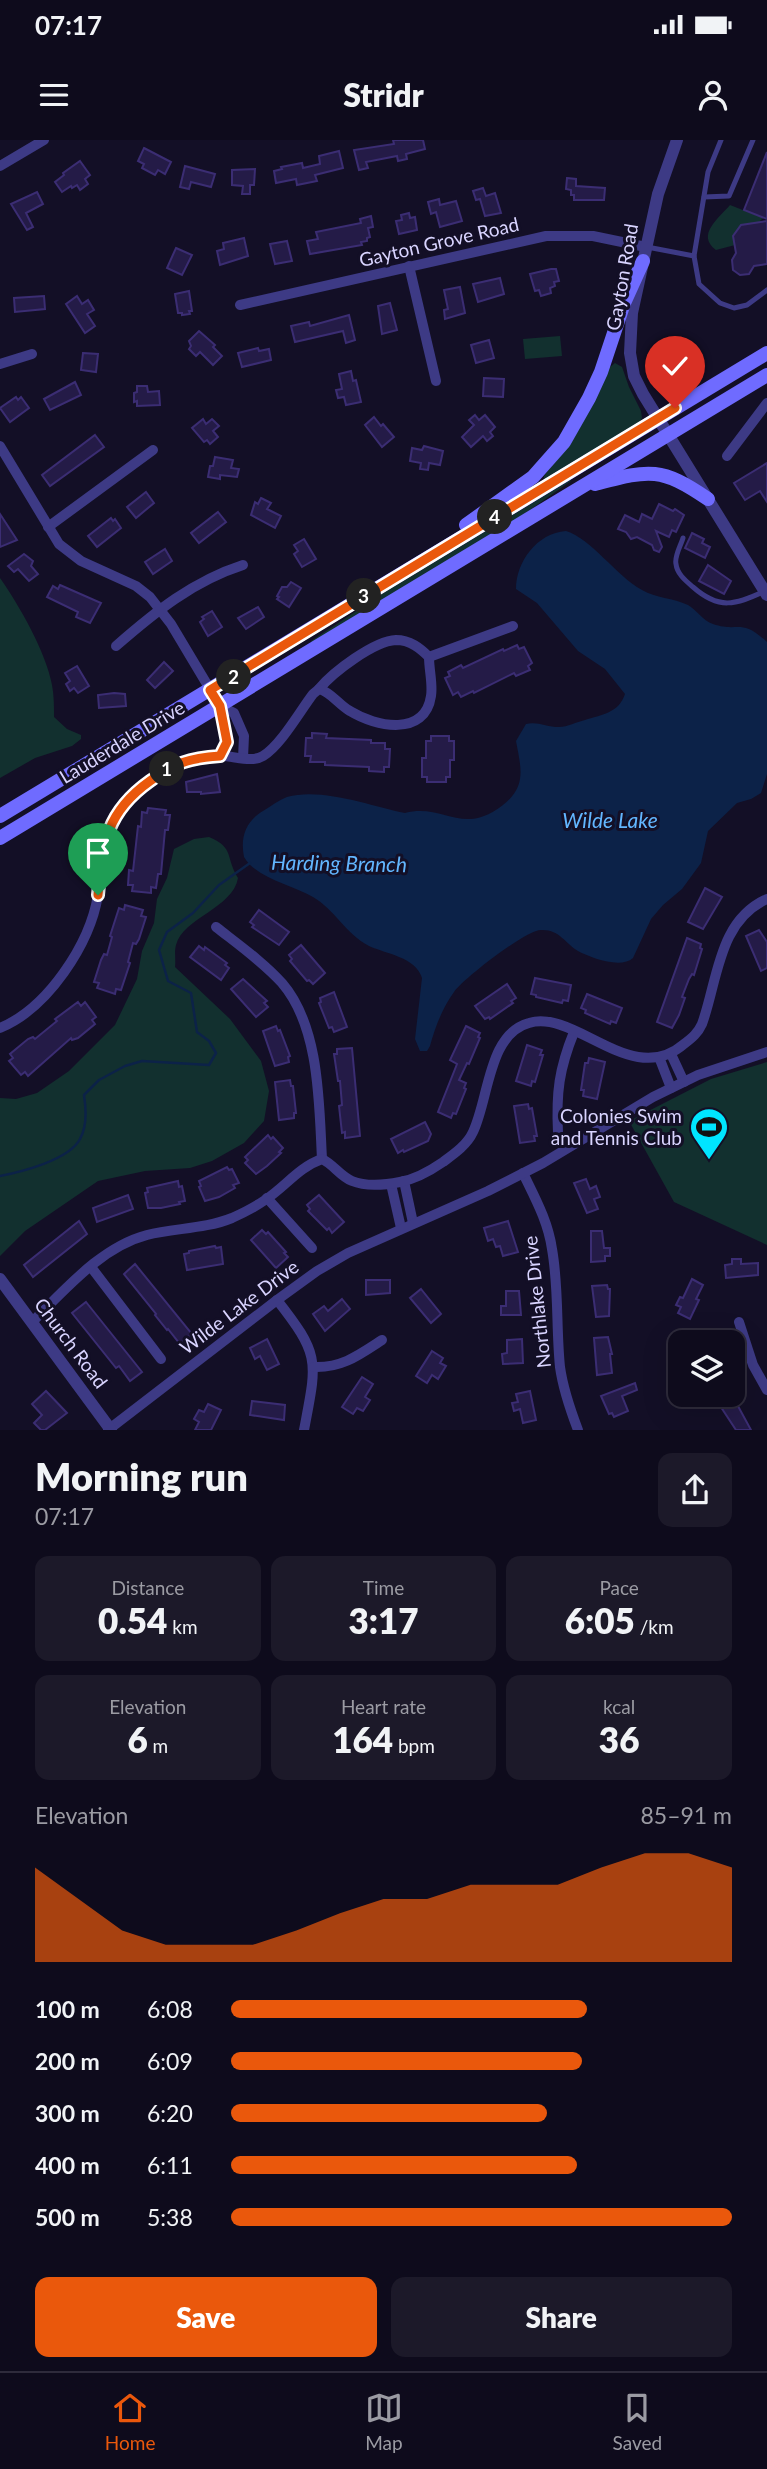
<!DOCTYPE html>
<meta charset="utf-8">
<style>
body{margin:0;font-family:Lato,sans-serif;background:#1c1929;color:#f1f3f6;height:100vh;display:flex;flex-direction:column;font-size:26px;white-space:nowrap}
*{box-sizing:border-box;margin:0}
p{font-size:23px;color:#9b9ba3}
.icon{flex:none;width:38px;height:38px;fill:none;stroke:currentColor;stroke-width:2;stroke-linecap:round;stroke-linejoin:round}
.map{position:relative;height:1290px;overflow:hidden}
.details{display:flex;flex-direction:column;background:#0e0b1c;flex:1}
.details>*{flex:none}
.fabs{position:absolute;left:668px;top:1190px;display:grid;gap:14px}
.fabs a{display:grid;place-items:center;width:77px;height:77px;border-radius:14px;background:#0e0b1c;box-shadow:0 7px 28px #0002,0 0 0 2px #2e2b3b;font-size:35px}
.pin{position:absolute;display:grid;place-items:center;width:60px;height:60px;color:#fff;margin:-72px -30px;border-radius:50% 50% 50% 0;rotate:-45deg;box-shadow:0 0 7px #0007}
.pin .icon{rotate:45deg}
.km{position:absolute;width:35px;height:35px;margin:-18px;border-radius:50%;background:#222;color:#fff;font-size:19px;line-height:35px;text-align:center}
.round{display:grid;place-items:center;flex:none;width:74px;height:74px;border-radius:14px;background:#1c1929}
.head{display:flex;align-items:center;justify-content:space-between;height:119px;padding:0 35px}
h1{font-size:38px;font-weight:800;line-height:52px}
.figures{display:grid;grid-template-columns:repeat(3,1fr);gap:10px;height:119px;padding:7px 35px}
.figures div{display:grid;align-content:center;border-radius:14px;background:#1c1929;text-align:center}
.figures b{font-size:35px;font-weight:800}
.figures small{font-size:19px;font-weight:400}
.figures p{font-size:19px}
.chart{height:196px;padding:14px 35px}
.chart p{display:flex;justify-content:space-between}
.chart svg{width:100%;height:126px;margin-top:7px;fill:#ea580c;opacity:.7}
.button{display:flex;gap:14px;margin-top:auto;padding:14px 35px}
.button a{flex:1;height:80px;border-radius:14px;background:#ea580c;color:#fff;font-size:28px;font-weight:800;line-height:80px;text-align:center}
.button a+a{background:#1c1929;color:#f1f3f6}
ul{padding:0 35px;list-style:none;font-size:23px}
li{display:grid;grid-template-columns:112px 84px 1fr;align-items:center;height:52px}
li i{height:18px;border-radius:9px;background:#ea580c}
.status{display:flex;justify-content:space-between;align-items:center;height:49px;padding:0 35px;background:#0e0b1c;direction:ltr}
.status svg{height:19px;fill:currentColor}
header{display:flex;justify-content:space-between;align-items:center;height:91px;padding:0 35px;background:#0e0b1c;font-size:32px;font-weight:800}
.menu{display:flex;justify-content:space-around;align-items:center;height:98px;border-top:2px solid #2e2b3b;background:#0e0b1c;font-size:19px;color:#9b9ba3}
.menu a{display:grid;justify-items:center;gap:4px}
.menu .on{color:#ea580c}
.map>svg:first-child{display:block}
</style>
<div class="status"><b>07:17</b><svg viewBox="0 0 49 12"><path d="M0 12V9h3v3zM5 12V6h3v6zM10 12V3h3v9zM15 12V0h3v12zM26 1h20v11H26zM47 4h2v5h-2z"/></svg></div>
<header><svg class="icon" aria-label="menu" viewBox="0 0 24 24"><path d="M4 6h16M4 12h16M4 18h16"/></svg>Stridr<svg class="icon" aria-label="person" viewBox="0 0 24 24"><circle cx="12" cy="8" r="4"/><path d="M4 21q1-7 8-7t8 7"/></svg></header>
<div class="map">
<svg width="767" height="1290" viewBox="0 0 767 1290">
<rect width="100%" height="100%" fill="#130f26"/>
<g fill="#12302f">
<path d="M730 65 763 78 759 82 741 85 734 96 735 105 716 110C696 95 718 79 730 65Z"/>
<path d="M560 196 562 216 525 219 523 199Z"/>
<path d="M615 223 622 227 629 247 641 271 642 278 640 282 544 340V336L573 299 609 228Z"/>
<path d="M570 340 571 341 517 379 312 503 311 501 385 452Z"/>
<path d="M0 438C19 465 46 512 52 545 54 555 54 567 54 577L67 589 81 595V599L72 606 35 618 0 638Z"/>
<path d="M209 697C235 708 225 717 238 738 233 768 183 778 176 805 174 812 176 820 175 827L230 879 261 921 269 951 264 981 244 1003 212 1021 190 1028 145 1031 98 1041 25 1091 0 1116V958L16 959 37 953 69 931 115 885 137 839 142 811 154 783 157 759 167 738 174 709 194 699Z"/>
<path d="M767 922V1105L674 1062 629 981 711 939Z"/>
</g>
<path fill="#0c2248" d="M566 391C592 399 615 435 642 450 656 458 673 458 688 465 697 470 703 481 713 484 739 493 740 477 767 502V634L761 653 751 659 737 663 708 691 701 723 682 749 663 765 651 779 633 818C621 829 591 818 578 811 565 803 559 789 541 790 526 790 464 838 454 852 443 867 435 887 430 906L427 911H420L415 899 422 838C416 817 386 814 369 806 346 794 334 769 313 757 292 745 256 738 244 717 240 697 246 681 263 671 271 666 279 660 287 657 321 647 371 666 405 673 444 663 462 697 503 665 527 646 521 628 516 601L526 584C537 581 547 587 559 587 568 587 576 582 585 580 601 575 619 573 625 554L605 529 578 511 537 463 516 449C516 422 537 393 566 391Z"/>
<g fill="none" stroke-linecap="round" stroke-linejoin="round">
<path stroke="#0c2248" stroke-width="2.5" d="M0 1036C21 1032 69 1020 80 999 87 987 86 968 84 955L99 940 125 926 142 921 209 925 216 913 209 901 197 892 191 853 168 841 159 810 167 792 193 773 219 745 250 723"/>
</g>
<g fill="#241b47" stroke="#3b2d73" stroke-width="2">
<path d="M393 0H423L425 9 406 14 407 19 398 21 397 16 366 22 368 28 359 30 354 10 394 4Z"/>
<path d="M144 8 171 22 165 34 158 30 155 35 142 28 144 24 138 21Z"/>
<path d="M339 11 343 28 315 35 317 41 297 45 296 39 276 43 274 31 282 29 281 27 302 23 303 28 320 24 319 16Z"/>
<path d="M767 12V79L744 70Z"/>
<path d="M80 21 90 35 85 39 88 44 80 50 77 45 72 48 71 46 62 52 55 42 64 35 63 33Z"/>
<path d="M185 26 215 34 211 47 191 42 189 49 180 47Z"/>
<path d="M255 29 254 45H250V54H242L243 46 232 45V30Z"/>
<path d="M567 38 576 39V46L605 48 604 60H574V55H571V50L566 49Z"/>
<path d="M483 48 486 56 495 53 501 73 485 76 480 59 476 60 473 51Z"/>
<path d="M37 52 43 64 26 73 33 87 27 90 11 64Z"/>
<path d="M439 59 440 65 456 61 462 81 440 87 436 72 431 74 428 62Z"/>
<path d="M409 73 410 78 415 77 417 90 399 94 396 81 402 80 401 75Z"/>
<path d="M371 76 373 87 368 88 370 97 367 98V101L361 102 362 105 310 114 307 101 318 99 316 92 361 83 360 79Z"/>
<path d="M767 81V124L754 126 749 134 740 135 733 130 732 120 736 113 733 96 741 85Z"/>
<path d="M244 98 248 116 220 125 217 111 224 109 223 103Z"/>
<path d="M287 101 292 121 275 124 270 104Z"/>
<path d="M176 108 192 115 182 135 167 128Z"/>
<path d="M551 129H556L559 141 554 142 555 146 550 148 551 153 541 156 539 150 535 151 530 134Z"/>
<path d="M500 138 504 154 478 162 473 144Z"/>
<path d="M460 147 465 173 445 179 444 170 448 169 444 150Z"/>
<path d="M189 151 192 171H189L190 174 182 175V173H178L175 154Z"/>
<path d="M44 156 45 169 15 172 14 158Z"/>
<path d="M77 156 82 164 88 160 94 170 87 174 95 186 85 193 66 164Z"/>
<path d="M390 163 397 190 382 194 378 166Z"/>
<path d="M349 175 355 200 346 203 343 191 295 202 291 186 309 182 310 186Z"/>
<path d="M199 191 215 205 213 207 222 216 213 225 200 212 196 216 189 209 191 206 189 201Z"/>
<path d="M489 200 494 218 476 223 471 205Z"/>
<path d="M258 208 259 211 269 209 271 220 242 227 238 213Z"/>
<path d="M83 213 98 214 96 232 81 230Z"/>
<path d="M351 231 353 241 356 240 361 262 346 265 344 257 338 258 336 250 342 249 339 234Z"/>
<path d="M484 238 504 239 503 257 483 256Z"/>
<path d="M75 242 81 255 50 270 44 259Z"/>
<path d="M137 246H147L148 252 159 251 160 265 137 266V261L134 262V253L137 252Z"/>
<path d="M16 257 18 260 21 257 29 268 10 282 0 268Z"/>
<path d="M475 275 479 280 485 275 495 287 490 292 493 296 487 301 483 296 471 307 462 297 474 285 469 280Z"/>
<path d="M374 277 381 286 383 284 394 297 382 307 365 285Z"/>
<path d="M203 279 206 284 212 279 219 286 213 291 218 297 210 304 207 300 204 302 192 288Z"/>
<path d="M95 295 104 307 50 346 42 335Z"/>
<path d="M424 306 443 311 440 325 429 323 428 330 420 329 421 323 410 321 412 308 422 310Z"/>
<path d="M215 317 233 320 231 328 239 329 237 337 220 335V339L208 337 210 326H213Z"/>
<path d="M767 323V362L760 351 745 360 734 343Z"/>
<path d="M146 352 154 363 136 378 127 367Z"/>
<path d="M261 358 271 363 267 369 281 376 275 388 251 375 255 362 258 364Z"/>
<path d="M659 364 673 371 675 369 684 375 676 392 672 390 669 397 656 391 662 407 659 412 654 410 652 405 637 397 631 399 626 392 618 389 625 375 639 382 642 374 652 379Z"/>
<path d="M218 372 226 382 199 403 191 393Z"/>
<path d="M0 374 17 400 0 407Z"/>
<path d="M111 378 113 381 115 379 121 388 97 407 88 396Z"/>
<path d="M692 393 704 399 702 403 710 407 705 418 685 408Z"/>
<path d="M304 399 316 419 302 427 294 414 298 411 294 405Z"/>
<path d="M165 409 172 421 153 434 145 422Z"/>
<path d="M24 414 33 421 31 426 38 434 29 441 18 429 14 432 8 426Z"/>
<path d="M708 425 731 441 724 454 699 441Z"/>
<path d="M291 442 301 448 289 467 277 459 279 457 277 456 282 447H287Z"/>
<path d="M60 445 101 463 90 483 76 477 78 472 47 457 53 446 58 449Z"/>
<path d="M258 467 264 477 246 489 238 478Z"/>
<path d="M212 471 222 487 208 496 200 482 204 479 202 477Z"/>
<path d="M517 505 519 509 524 507 532 523 528 526 530 530 516 536 514 533 474 553 473 551 461 557 458 552 453 555 445 538 450 536 448 532 461 525 463 528 503 509 504 511Z"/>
<path d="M164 522 173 531 155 548 147 540Z"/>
<path d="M77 526 89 546 78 553 74 548 70 551 66 544 70 541 65 533Z"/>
<path d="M114 553 125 554 126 566 99 568 98 555Z"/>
<path d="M312 593 327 594 326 598 371 600V603H385V609H390L389 627H384V632L369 631V627L325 625V622H310L311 616H305L306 598H312Z"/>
<path d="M431 596H449V601H454V620H450V637H446V642H427V637H422V618H426V601H431Z"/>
<path d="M217 634 220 652 201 654V652H187L186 642Z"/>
<path d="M148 668 166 670 165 675H170L168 690H165L161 734H158L156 748 151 747V753L132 751 133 745H128L129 730 133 731 138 686 141 687 142 672 147 673Z"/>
<path d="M705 748 722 757 703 789 688 782Z"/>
<path d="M125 765 143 770 141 776 146 777 139 799 136 804 133 803 128 822 130 823 121 850 116 849 115 854 97 848 99 843 94 842 101 820 104 814 107 815 112 797 110 796 119 768 124 770Z"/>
<path d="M259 770 289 792 279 805 252 787 254 785 250 782Z"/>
<path d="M759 790 767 802V828L761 831 746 796Z"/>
<path d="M687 798 701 804 700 808 702 809 694 835 692 834 689 839 682 857 685 858 679 875 672 888 657 882Z"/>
<path d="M301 805 325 833 313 844 309 840 307 841 290 821 292 819 289 815Z"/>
<path d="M199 806 204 810 205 807 227 823 225 825 229 828 221 840 190 817Z"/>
<path d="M535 838 571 845 568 861 563 860 562 863 536 857V855L531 854Z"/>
<path d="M243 839 267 861 264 863 268 867 256 877 231 849Z"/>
<path d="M507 844 516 858 511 861 513 863 490 879 489 877 485 879 475 866Z"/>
<path d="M334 852 347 887 334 892 332 887 329 888 319 863 321 862 320 858Z"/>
<path d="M587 854 622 868 616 883 611 881 610 884 585 873 586 870 581 868Z"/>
<path d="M78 862 81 866 85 862 96 877 92 880 95 884 78 898 72 900 71 898 28 936 25 932 21 935 9 921 13 918 10 914 28 899 33 897 35 899 57 881 55 879Z"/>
<path d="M276 886 278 891 280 890 290 916 288 917 289 922 275 926 263 891Z"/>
<path d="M466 886 480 893 478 897 480 898 469 924 467 923 459 940 466 943 464 948 466 949 456 974 453 973 451 978 438 972 457 924 450 920Z"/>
<path d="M527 905 542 910 540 915H543L535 942 532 941 531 946 516 941Z"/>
<path d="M352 908 360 996 345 998V992L342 993 339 966 342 965 340 941H338L334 914H337V909Z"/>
<path d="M589 918 605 922 597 959 583 956 584 950H581L585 923H588Z"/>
<path d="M290 940 291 946H293L296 973H294V978L279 980 275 942Z"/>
<path d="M528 964 529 969 532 968 537 996H534L535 1001 520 1003 514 966Z"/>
<path d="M425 982 431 994 428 1001 404 1012 403 1010 398 1013 391 999Z"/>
<path d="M268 995 271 999 273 997 283 1008 279 1012 281 1013 267 1026 256 1034 245 1023 248 1020 245 1017Z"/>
<path d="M227 1027 229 1030 232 1029 239 1043 233 1045 235 1048 219 1057 205 1061 199 1047 201 1046 199 1041Z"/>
<path d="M586 1039 590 1049 596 1046 600 1057 594 1059 598 1069 587 1073 574 1043Z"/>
<path d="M178 1041 179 1047 182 1046 185 1061 179 1062 180 1064 161 1068H148L145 1053 148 1052 147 1048Z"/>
<path d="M128 1055 133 1069 97 1082 93 1068Z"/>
<path d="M319 1055 344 1082 332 1093 329 1088 327 1090 308 1071 310 1069 307 1065Z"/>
<path d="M79 1081 87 1094 33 1137 24 1125Z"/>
<path d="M508 1081 518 1112 503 1116 500 1106 496 1107 493 1099 488 1101 484 1088Z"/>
<path d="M262 1090 266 1094 268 1092 286 1112 284 1113 288 1117 276 1128 251 1100Z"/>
<path d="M591 1091H602L604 1108H610V1116H605V1121L591 1122Z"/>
<path d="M215 1106 216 1108 221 1107 223 1124 187 1130 184 1114 189 1113V1111Z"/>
<path d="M732 1119H741V1124L758 1123V1135L726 1138 725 1125 732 1124Z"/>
<path d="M135 1124 192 1194 180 1204 168 1189 167 1190 155 1175 156 1174 124 1134Z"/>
<path d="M692 1139 703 1145 696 1159 699 1160 690 1179 678 1173 681 1167 676 1165 680 1157 683 1158Z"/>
<path d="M366 1140H390V1153L366 1155Z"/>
<path d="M607 1145 608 1149H610L609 1176 596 1177 592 1146Z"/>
<path d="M421 1149 441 1174 431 1183 410 1158Z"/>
<path d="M506 1151H519L521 1175H501V1166H506Z"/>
<path d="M342 1159 350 1169 325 1191 313 1174 324 1166 328 1171Z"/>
<path d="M86 1162 142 1232 130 1241 119 1226 116 1228 72 1173Z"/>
<path d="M608 1197 612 1214H610L612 1233 597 1235 594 1198Z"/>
<path d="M267 1199 279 1224 267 1230 260 1216 255 1219 250 1208Z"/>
<path d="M522 1199 523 1223 503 1224 502 1214 507 1213V1200Z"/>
<path d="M432 1211 443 1218 440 1223 446 1226 438 1239 432 1235 427 1243 416 1236Z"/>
<path d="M362 1237 373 1244 365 1257 370 1260 363 1271 357 1268 353 1274 342 1267Z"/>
<path d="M635 1243 637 1250 622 1256 628 1271 614 1277 612 1273 609 1274 601 1256Z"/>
<path d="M46 1251 67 1273 45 1290H41L34 1283 42 1275 32 1264Z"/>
<path d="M530 1251 536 1280 523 1283 520 1269 514 1271 512 1263 518 1262 516 1254Z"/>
<path d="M713 1255H732L751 1290H736Z"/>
<path d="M252 1261 285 1265 284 1280 250 1275Z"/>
<path d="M208 1264 221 1270 211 1290H195L199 1282 194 1279 199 1270 204 1272Z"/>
</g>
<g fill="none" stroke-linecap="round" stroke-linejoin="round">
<g stroke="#3d3a85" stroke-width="5">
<path d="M704 57 729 56 753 0"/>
<path d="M647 107 694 116 699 144 720 163 734 168 747 165 767 150"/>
<path d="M694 116 708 32 721 0"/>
<path d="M683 398C681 405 674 417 676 424 677 434 686 441 693 447 719 470 735 465 765 451"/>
</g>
<g stroke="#3d3a85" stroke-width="10">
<path d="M0 26 44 0"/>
<path d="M409 126 436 241"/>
<path d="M240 165 546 96H593L646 107"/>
<path d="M0 224 32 214"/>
<path d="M0 306 59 404 81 421 136 446 150 457 171 484 220 566 227 602 220 616"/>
<path d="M727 316 767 263"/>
<path d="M48 387 153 310"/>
<path d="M116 506C155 472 193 441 243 425"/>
<path d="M319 549C333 532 374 501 396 500 410 500 420 508 429 517"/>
<path d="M220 566 234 573 244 596 243 618"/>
<path d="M216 787C239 805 263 822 282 843 320 887 319 964 322 1019"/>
<path d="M0 888C48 868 90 804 98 755 103 725 102 693 120 668 142 638 184 615 221 616 234 616 252 623 263 616 281 605 300 571 313 554L319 549C331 552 339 565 350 571 376 587 425 597 431 556 433 544 429 530 429 517L513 486"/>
<path d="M671 914 684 942"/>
<path d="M659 917 671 948"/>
<path d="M558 993C556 953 559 929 574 892"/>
<path d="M523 1033C535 1058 548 1081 552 1109 559 1148 556 1188 560 1227 563 1249 570 1269 578 1290"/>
<path d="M404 1041 413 1083"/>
<path d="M391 1044 401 1088"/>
<path d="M267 1058 312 1108"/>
<path d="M91 1127 161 1219"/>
<path d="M277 1160C321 1216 317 1221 304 1290"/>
<path d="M32 1182C65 1150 101 1107 147 1095 175 1088 205 1089 232 1078 243 1073 255 1067 265 1060 285 1047 299 1027 322 1019 333 1024 340 1036 352 1041 367 1047 385 1045 400 1042 416 1039 430 1031 443 1022 454 1014 467 1005 473 992 489 959 488 894 529 883 576 869 632 949 684 904 692 898 698 893 702 884 718 840 718 781 767 759"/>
<path d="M739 1182 753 1225 767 1250"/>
<path d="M314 1227C342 1228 359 1215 382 1200"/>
<path d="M108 1290 277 1160 317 1131 348 1113 488 1051 543 1023 653 957 698 935 767 912"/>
</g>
<g stroke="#3d3a85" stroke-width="12">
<path d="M677 0 658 54 632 173 630 213 634 236 643 254 767 455"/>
<path d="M0 1139 111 1290"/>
</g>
<g stroke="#6f6bff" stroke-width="14">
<path d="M595 344C649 330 660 326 708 359"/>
<path d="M466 385 533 337 564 302 589 258 601 232 624 163 643 121"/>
<path d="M0 676 767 213"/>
<path d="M0 698 767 235"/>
</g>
</g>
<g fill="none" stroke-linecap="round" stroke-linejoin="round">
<defs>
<path id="route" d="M98 755C103 704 105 673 150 641 175 623 189 618 220 616L227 602 220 566 210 550 675 268"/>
</defs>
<use href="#route" stroke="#fff" stroke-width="14"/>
<use href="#route" stroke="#ea580c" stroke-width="9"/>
</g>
<defs>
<symbol id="stadium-pin" viewBox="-11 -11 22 30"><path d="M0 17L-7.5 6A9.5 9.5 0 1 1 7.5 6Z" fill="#00e5ff" stroke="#130f26"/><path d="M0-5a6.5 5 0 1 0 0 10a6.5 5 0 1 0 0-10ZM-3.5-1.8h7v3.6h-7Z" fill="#111"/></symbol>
</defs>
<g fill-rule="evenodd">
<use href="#stadium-pin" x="687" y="965" width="44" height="60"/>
</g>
<g text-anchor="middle" stroke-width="6" stroke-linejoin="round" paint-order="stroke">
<g font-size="19" fill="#d9d4ff" stroke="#130f26">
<text transform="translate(439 102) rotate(-13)" y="7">Gayton Grove Road</text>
<text transform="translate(622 137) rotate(-80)" y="7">Gayton Road</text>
<text transform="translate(122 602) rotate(-31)" y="7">Lauderdale Drive</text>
<text transform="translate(537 1162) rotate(-96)" y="7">Northlake Drive</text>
<text transform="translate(239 1167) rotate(-37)" y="7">Wilde Lake Drive</text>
<text transform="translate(71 1203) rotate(53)" y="7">Church Road</text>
</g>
<g font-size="19" fill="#d9d4ff" stroke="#130f26" text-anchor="end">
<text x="682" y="983">Colonies Swim<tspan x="682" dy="22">and Tennis Club</tspan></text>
</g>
<g font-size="21" font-style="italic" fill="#62b6ff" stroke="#130f26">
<text x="610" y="688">Wilde Lake</text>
<text transform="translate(339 724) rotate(1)" y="7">Harding Branch</text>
</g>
</g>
</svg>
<div class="fabs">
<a><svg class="icon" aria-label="layers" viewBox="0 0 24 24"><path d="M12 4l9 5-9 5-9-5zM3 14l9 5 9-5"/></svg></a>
</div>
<div class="pin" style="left:98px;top:755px;background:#1e9e55"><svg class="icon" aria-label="arrive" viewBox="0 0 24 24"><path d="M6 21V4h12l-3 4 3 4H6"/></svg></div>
<div class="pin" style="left:675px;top:268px;background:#d93025"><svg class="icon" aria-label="check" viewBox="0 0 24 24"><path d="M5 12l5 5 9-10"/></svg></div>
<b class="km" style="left:167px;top:629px">1</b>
<b class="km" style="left:234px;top:537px">2</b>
<b class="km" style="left:364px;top:456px">3</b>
<b class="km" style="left:495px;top:377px">4</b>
</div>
<section class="details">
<div class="head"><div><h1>Morning run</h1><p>07:17</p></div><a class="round"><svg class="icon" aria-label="share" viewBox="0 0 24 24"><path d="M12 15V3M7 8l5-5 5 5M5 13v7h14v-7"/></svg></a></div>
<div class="figures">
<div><p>Distance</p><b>0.54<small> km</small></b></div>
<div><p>Time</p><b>3:17</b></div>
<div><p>Pace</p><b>6:05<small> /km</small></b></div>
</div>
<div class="figures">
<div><p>Elevation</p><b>6<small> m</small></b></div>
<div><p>Heart rate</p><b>164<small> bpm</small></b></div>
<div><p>kcal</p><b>36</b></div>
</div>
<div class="chart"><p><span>Elevation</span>85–91 m</p>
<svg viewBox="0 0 160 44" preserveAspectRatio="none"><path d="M0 44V11L10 22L20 33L30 38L40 38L50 38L60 33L70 27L80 22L90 22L100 17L110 17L120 17L130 11L140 6L150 6L160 11V44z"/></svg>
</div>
<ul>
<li><b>100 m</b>6:08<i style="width:71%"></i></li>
<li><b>200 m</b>6:09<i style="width:70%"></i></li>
<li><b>300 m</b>6:20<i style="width:63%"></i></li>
<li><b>400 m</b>6:11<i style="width:69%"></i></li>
<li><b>500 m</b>5:38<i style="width:100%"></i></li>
</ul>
<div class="button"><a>Save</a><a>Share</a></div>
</section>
<nav class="menu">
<a class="on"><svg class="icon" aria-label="home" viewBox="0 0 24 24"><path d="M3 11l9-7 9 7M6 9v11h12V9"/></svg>Home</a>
<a><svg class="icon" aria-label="map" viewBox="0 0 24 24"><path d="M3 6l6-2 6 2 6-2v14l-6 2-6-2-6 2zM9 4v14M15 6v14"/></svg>Map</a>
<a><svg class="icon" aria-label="saved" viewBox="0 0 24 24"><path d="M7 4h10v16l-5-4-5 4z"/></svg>Saved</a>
</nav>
